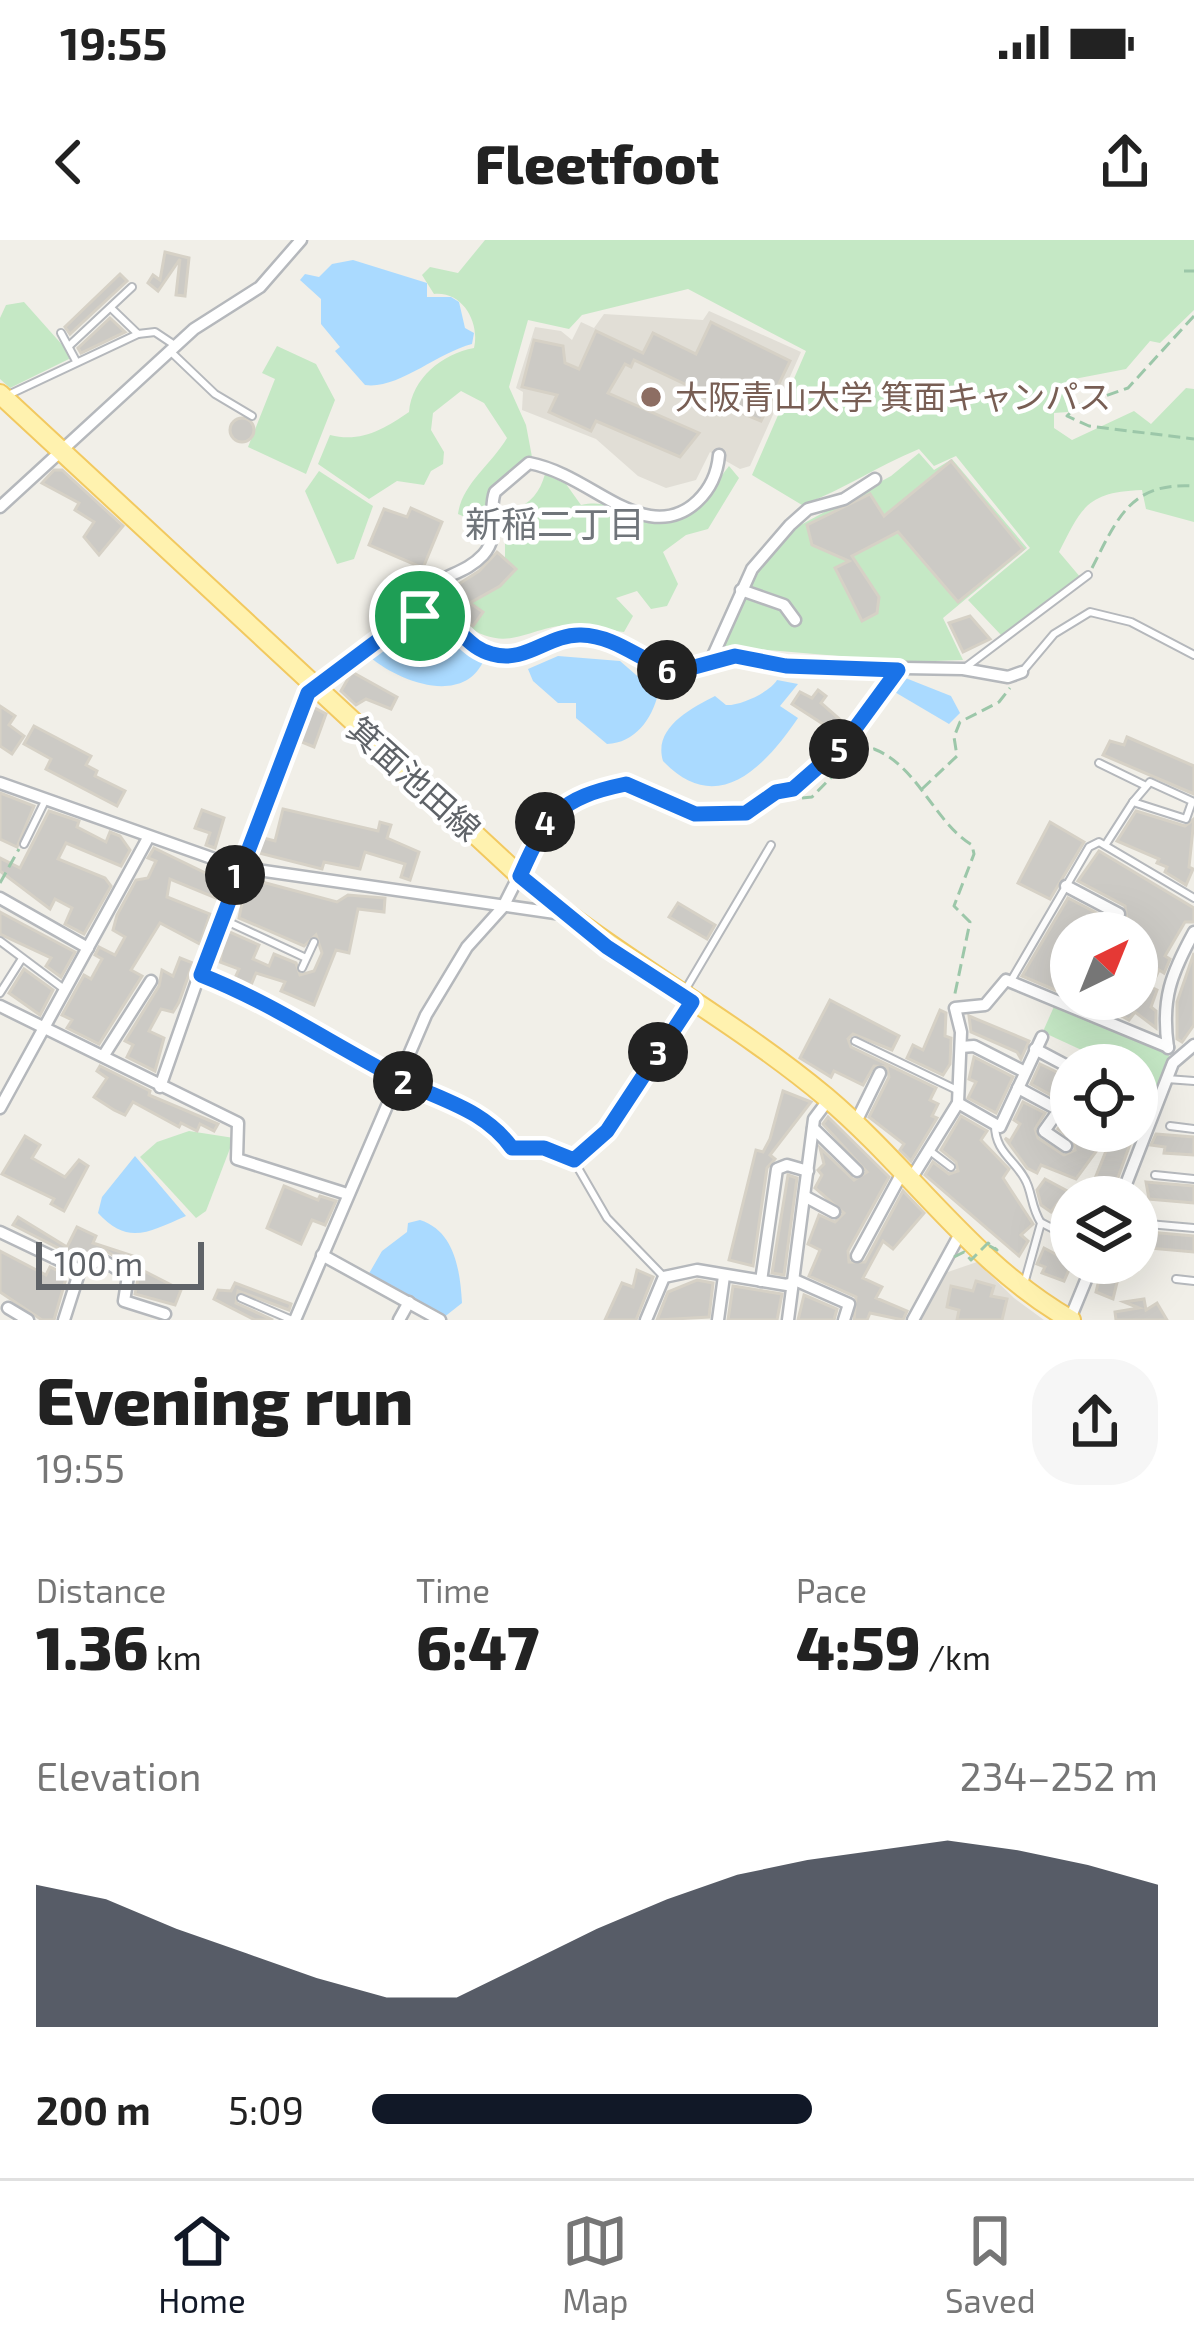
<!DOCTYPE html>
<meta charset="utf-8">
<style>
body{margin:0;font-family:"Exo 2","Noto Sans JP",sans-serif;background:#f6f6f6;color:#222;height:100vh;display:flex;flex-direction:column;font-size:45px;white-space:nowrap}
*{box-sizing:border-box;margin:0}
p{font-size:39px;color:#767676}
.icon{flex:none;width:66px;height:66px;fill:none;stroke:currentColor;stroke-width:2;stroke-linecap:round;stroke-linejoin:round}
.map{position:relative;height:1080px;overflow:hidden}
.sheet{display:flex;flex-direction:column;background:#fff;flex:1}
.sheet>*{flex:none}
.needle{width:78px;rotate:43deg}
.fabs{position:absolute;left:1050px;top:672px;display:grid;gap:24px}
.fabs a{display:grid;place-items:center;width:108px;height:108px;border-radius:50%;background:#fff;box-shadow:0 12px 48px #0002;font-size:60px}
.scale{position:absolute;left:36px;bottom:30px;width:168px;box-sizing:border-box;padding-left:12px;border:6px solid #5f6368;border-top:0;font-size:33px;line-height:42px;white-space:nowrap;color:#5f6368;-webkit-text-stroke:9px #fff;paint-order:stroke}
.pin{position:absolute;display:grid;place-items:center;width:102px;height:102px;color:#fff;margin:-51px;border:6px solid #fff;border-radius:50%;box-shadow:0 3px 12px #0007}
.km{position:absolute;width:60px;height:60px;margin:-30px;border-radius:50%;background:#222;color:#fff;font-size:33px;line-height:60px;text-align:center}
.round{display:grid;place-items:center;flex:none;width:126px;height:126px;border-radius:48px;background:#f6f6f6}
.head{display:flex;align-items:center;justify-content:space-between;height:204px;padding:0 36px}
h1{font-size:66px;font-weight:800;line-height:90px}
.metrics{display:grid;grid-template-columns:repeat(3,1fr);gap:18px;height:204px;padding:12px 36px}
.metrics div{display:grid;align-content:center}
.metrics b{font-size:60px;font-weight:800}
.metrics small{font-size:33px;font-weight:400}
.metrics p{font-size:33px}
.chart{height:336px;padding:24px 36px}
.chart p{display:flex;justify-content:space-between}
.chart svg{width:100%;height:216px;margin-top:12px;fill:#111827;opacity:.7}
ul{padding:0 36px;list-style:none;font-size:39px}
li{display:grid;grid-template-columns:192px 144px 1fr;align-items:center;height:90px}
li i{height:30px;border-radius:15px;background:#111827}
.status{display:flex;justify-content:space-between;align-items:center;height:84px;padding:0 60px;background:#fff;direction:ltr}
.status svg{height:33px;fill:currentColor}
header{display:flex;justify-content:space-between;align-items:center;height:156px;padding:0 36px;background:#fff;font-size:54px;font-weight:800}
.menu{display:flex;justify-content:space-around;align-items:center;height:168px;border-top:3px solid #e0e0e0;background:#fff;font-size:33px;color:#767676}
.menu a{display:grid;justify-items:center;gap:6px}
.menu .current{color:#111827}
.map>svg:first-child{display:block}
</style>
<div class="status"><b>19:55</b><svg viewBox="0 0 49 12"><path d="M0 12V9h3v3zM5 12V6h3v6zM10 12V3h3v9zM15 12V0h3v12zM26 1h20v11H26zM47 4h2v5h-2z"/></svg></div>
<header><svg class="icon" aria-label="back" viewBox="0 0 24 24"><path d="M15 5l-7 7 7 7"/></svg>Fleetfoot<svg class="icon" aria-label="share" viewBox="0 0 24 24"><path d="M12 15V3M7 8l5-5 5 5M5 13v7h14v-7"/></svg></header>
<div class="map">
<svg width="1194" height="1080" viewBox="0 0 1194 1080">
<rect width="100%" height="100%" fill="#f1efe8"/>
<g fill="#e1ded6">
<path d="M709 71 801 112 750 226 740 229 710 212 696 240 666 248 638 236 596 199 522 170 523 152 516 148 535 87 561 91 572 100 581 82 594 88 604 74 703 80Z"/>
<path d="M977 1022 1014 1058 1044 1080H919L945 1033Z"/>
</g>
<g fill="#c5e8c5">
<path d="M485 0H1194V70L1160 103 1150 101 1126 129 1069 140 1073 164 1068 172 1054 173V188L1072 200 1134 171 1151 184 1186 148 1194 149V282L1146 269 1142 250C1087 252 1082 267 1059 312L1081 338 1001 395 968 360 1030 308 956 216 934 226 919 209C877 226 845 249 802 265L752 235 806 111 688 49 582 75 569 89 528 80 509 147 526 185 532 217 493 250 487 287 458 274C462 244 491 225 507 198L484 163 461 151 433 173 431 190 444 212 443 224 431 231 424 245 397 241 369 259 318 224 330 195C361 203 384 189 409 172 412 138 442 114 474 108 480 83 463 51 434 54L422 35 430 27 458 33Z"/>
<path d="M24 62 73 117 10 148 0 139V78L6 65Z"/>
<path d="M277 106 316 124 335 160 306 234 248 207 275 139 262 133Z"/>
<path d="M919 213 934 230 952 219 1027 308 943 378 963 420 909 422 721 406 756 333 795 288 891 236Z"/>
<path d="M729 226 739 238 708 289 686 295 663 312 678 344 667 366 651 369 637 351 616 358 633 376 624 392C608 390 591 385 574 385 526 385 510 417 462 383L464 366 505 328V274C527 266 539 256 545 234L566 244 581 265C606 260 612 269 635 277 678 294 707 255 729 226Z"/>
<path d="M319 231 373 266 354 319 337 324 305 251Z"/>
<path d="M1056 762 1166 808 1171 822 1151 872 1137 864V825H1114L1049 795 1041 796Z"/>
<path d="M189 891 234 898 206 971 196 978 140 917 157 902Z"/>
</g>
<g fill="#aadaff">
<path d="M353 20 427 43V57H451L459 62 465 88 474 93 472 104C437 113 397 150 365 145L335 111 340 107 321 84V59L300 40 305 34 319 37 332 24Z"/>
<path d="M421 385 446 389 483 422C461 466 398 441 370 417Z"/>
<path d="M558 416 620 421 658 454C652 479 635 503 607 504L576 478V463H558L533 441 528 429Z"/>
<path d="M903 437 951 456 960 473 949 484 893 451Z"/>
<path d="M777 440 798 444 780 466 798 478C766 525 718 579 663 521 653 488 690 469 715 456L726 465C740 466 770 452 777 440Z"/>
<path d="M135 916 186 976C149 992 128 1006 98 973L102 957Z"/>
<path d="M420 980C454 991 460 1028 462 1063L443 1078 367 1037 382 1011 407 992 408 983Z"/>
</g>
<g fill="#cccac5" stroke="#d6d1c6" stroke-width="3">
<path d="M165 12 189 18 185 56 176 55 180 19 158 51 148 43 153 35 160 40Z"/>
<path d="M120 34 127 41 70 94 65 87Z"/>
<path d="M110 78 125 92 81 113 78 108Z"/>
<path d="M711 82 790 121 761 181 691 152 693 148 634 120 631 127 625 124 608 153 699 193 680 217 596 181 591 191 549 172 557 155 522 147 534 100 563 106 565 123 579 129 596 91 643 113 653 93 696 114Z"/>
<circle cx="242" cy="190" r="12"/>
<path d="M951 221 1023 309 958 362 898 292 852 316 879 357 877 373 862 381 835 328 849 321 812 305 807 285 870 254 884 276Z"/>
<path d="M54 230H62L123 286 99 315 84 297 94 282 75 270 79 263 42 243Z"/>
<path d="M411 268 442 282 423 328 369 305 384 269 407 277Z"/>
<path d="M497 312 516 329 500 346 470 363 483 372 473 386 434 360 479 331Z"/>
<path d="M970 376 990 399 963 412 949 383Z"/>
<path d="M352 432 397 457 391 469 366 459 356 465 341 451Z"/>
<path d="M818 450 826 456 821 463 845 484 837 493 792 464 800 452 812 458Z"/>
<path d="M0 466 15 476 9 485 24 496 12 514 0 506Z"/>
<path d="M313 467 326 474 314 507 299 501Z"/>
<path d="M34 486 91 516 86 525 97 531 95 536 125 551 117 566 46 529 51 519 24 504Z"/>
<path d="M1127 497 1194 526V554L1103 515 1110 501 1124 505Z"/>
<path d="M0 553 34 566 17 607 0 599Z"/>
<path d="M283 569 378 591 380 582 391 585 387 598 419 612 410 640 401 637 405 624 365 612 360 629 324 622 322 629 255 612 260 597 275 601Z"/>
<path d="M202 570 224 578 215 608 206 605 210 593 195 588Z"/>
<path d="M49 571 79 581 77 587 106 602 110 592 120 596 130 610 121 626 66 603 58 619 105 638 111 646 84 694 65 684 72 668 55 659 50 669 0 631V618L20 628Z"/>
<path d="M1136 571 1185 586 1194 579 1189 627 1193 629 1186 645 1165 632 1167 627 1157 623 1159 619 1117 601Z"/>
<path d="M1050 582 1084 602 1050 659 1018 643Z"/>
<path d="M154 608 222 641 216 658 170 639 167 657 210 674 200 704 160 683 131 730 142 736 99 804 67 788 72 780 62 775 84 735 91 739 102 719 95 715 99 707 115 715 125 697 113 690 117 675 136 640 148 638 156 621 148 618Z"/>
<path d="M1099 611 1194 668V682H1185L1165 716 1170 719 1164 733 1159 730 1151 747 1157 750 1151 767 1156 771V788L1135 772 1129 780 1091 759H1137L1144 740 1137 736V693L1093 689 1071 693V722L1055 750 1022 736 1068 658 1116 683 1127 680 1125 666 1078 641Z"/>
<path d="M247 638 337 662 348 655 385 658 384 672 358 669 349 713 336 710 314 765 281 751 285 742 256 733 251 745 235 738 239 729 220 722 225 690 259 705 253 719 269 726 274 714 296 723 300 735 314 731 322 713 316 695 304 706 239 678Z"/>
<path d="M678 663 715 685 707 699 669 677Z"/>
<path d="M0 672 75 712 61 737 46 726 51 718 0 694Z"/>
<path d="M1194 713V785L1182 802 1177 799V762Z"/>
<path d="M180 718 193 723 179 762 173 772 161 769 149 791 164 798 155 831 127 817 133 805 125 801 159 746 162 730 173 736Z"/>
<path d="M24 729 53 750 40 775 9 753Z"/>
<path d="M830 760 899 796 892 810 853 794 848 799 851 807 936 848 930 860 938 864 932 876 937 878 911 921 900 910 904 904 869 877 889 837 887 827 874 826 863 845 834 831 831 837 800 818Z"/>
<path d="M940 770 946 773 945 796 951 798 950 824 943 835 907 818 913 805 923 810Z"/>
<path d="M969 776 1029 801 1021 819 1017 812 971 792Z"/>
<path d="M974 817 1013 837 996 873 968 858 976 842 969 839Z"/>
<path d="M1040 824 1071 839V891H1111L1076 939 1041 925 1037 933 1027 928 1005 898 1010 901 1020 884 1014 880 1023 862 1045 873 1035 889 1038 898 1064 915 1075 910 1074 901 1058 889 1068 875 1067 864 1031 844Z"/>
<path d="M100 826 150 851 149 855 218 884 214 891 200 884 197 891 181 883 179 887 133 862 125 875 114 870 94 857 107 838 97 831Z"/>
<path d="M783 851 811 862 770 915 775 919 767 928 753 1026 729 1020 756 910 763 912 770 899Z"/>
<path d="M961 876 987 891 981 900 1009 929 1003 938 1033 984 1021 995 1028 1001 1019 1016 925 935 933 922 949 934 958 931 956 922 941 910Z"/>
<path d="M828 877 889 937 848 1011 849 1022H865L903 951 924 973 893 1009 883 1001 863 1038 882 1047 876 1058 907 1071 903 1080 870 1073 867 1080H854L856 1057 809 1036 820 1010 808 1004 819 975 835 982 844 973 815 948 822 935 818 930 824 924 820 908 854 940 867 932 823 884Z"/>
<path d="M1114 891 1133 896 1112 954 1092 946Z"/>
<path d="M1156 894 1194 897V915L1164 913 1165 907 1151 905Z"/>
<path d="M25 896 40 905 32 918 65 937 79 920 88 926 64 971 51 964 54 959 2 934Z"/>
<path d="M788 935 797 938 784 1035 772 1033Z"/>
<path d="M1045 939 1071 953V990L1057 982 1066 962 1061 959 1051 972 1041 965 1037 950Z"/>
<path d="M1146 942 1194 946V963L1149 959Z"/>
<path d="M284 946 318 960 320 956 336 961 325 985 312 980 301 1004 267 988Z"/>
<path d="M18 977 67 1007 77 987 96 996 93 1003 136 1017 133 1028 103 1009 80 1019 13 985Z"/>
<path d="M1137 991 1194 996V1012L1137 1007Z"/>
<path d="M1044 1008 1072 1023 1064 1041 1042 1033 1045 1027 1037 1024Z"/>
<path d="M0 1011 46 1035 50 1027 67 1035 54 1080H42L0 1052Z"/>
<path d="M1103 1023 1121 1026 1113 1059 1096 1052Z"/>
<path d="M140 1029 181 1050 175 1065 135 1054Z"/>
<path d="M637 1030 653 1037 636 1080H605L622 1043 633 1047Z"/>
<path d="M697 1040 713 1043 709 1077 657 1080 668 1052Z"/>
<path d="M976 1041 994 1046 991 1056 1007 1059 1002 1080H957L959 1070 947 1067 951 1046 973 1051Z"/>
<path d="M235 1043 291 1064 289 1070 238 1051 236 1063 273 1080H255L214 1059 218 1050 231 1051Z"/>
<path d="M733 1046 782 1054 777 1080H728Z"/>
<path d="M804 1055 837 1069 834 1080H798Z"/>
<path d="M1144 1059 1146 1070 1157 1063 1167 1080H1116L1115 1072 1139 1068 1124 1062Z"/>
</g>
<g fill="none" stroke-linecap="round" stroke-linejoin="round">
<defs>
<g id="service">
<path d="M111 68 138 94 155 92 176 106"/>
<path d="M61 93 76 121"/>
<path d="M70 105 132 47"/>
<path d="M170 111 215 154 252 176"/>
<path d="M6 156 138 94"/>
<path d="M966 427 1088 335"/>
<path d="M1022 432 1054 394 1090 372 1131 382 1194 415"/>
<path d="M1099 523 1144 545"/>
<path d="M1192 562 1186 579 1133 562 1150 542 1194 562"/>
<path d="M24 604 45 561"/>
<path d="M1106 604 1133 562"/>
<path d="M220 678 306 718"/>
<path d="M0 701 64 749"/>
<path d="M302 728 314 702"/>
<path d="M1012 739 1089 607 1099 602 1194 658"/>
<path d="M684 752 771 605"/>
<path d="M0 753 21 720"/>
<path d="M855 801 959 851"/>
<path d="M1167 839 1194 841"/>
<path d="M995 884C994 914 1020 922 1028 946 1033 960 1032 968 1041 983L1024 1044"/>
<path d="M1170 886 1194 889"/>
<path d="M930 911 951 927"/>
<path d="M574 921 607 978 664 1037"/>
<path d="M1155 935 1194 939"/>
<path d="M1042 983 1071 998"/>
<path d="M1137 983 1194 988"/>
<path d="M1176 1039 1194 1041"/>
<path d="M241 1058 292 1080"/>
</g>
<g id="minor">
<path d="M0 267 194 89 260 47 301 0"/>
<path d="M741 350 784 365 795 380"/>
<path d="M420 377C421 332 458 342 483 315 501 296 487 273 495 252L529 223C576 232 612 270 650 276 688 282 716 250 719 215"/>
<path d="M711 420 752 329 790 285 808 269 844 259 875 239"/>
<path d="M0 543 237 627 562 674"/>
<path d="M1066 646 1119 674"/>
<path d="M0 658 88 708"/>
<path d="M201 735 269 762 399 836"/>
<path d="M0 766 238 883 237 919 347 954"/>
<path d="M961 807 974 806 1025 832"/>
<path d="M1168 808C1161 759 1171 734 1194 692"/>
<path d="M1035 809 1071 828"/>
<path d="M104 815 151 741"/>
<path d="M160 847 237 627 308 453 400 384 437 377 488 413 527 414 577 395 603 397 676 432 735 416 786 426 963 429 1008 437 1022 432"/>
<path d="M1018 848 1059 870 1044 891 1066 906"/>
<path d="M958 863 1000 887 1042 797"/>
<path d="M0 868 148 598"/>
<path d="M855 884 880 833"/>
<path d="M813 888 857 931"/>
<path d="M911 939 958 863 961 792 955 768 985 765 1006 740 1168 807"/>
<path d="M806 957 834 972"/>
<path d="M1121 957 1173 823 1194 805"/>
<path d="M0 992 80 1030 101 1019 128 1036 124 1061 165 1074"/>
<path d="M322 1015 440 1080"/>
<path d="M857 1016 903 931"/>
<path d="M761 1041 777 929 787 925 808 931"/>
<path d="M8 1068 28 1080"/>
<path d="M1070 1079 1093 1023"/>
<path d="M64 1080 80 1030"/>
<path d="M295 1080 426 775 467 707 503 667 550 574 563 564 626 544 695 574 746 573 776 552 793 549 843 505 898 431"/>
<path d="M399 1080 409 1062"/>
<path d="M646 1080 664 1037 697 1030 787 1045 797 1041 849 1064 844 1080"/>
<path d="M718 1080 724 1036"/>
<path d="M788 1080 814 879 829 859"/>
<path d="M913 1080 961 992"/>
</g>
<path id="primary" d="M0 154 520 636C616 718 729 776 826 857 910 928 974 1025 1071 1080"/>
</defs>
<use href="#service" stroke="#b5b8bc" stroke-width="10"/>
<use href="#minor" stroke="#b5b8bc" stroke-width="15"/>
<use href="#primary" stroke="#f2c960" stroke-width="22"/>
<g stroke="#9cc7a9" stroke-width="3" stroke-dasharray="12 6" stroke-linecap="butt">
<path d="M1184 31H1194"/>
<path d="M1194 76 1128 148 1077 166 1067 176 1089 186 1194 199"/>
<path d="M1092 328C1118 277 1131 242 1194 246"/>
<path d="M922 549 957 516 954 497 960 482 999 462 1010 448"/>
<path d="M802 558 812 557 854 514 874 509C918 526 934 582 972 605L974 614 954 666 970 682 954 758"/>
<path d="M0 643 19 609"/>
<path d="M409 843 460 863 511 907H544L568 918"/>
<path d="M580 914 607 891 684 774"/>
</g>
<use href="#service" stroke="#fff" stroke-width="6"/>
<use href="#minor" stroke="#fff" stroke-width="10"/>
<use href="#primary" stroke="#fff2af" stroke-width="18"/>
<path stroke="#9cc7a9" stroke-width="3" stroke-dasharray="12 6" stroke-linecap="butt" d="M954 1017 964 1012 971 1020 988 1003 997 1010 988 1005"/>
</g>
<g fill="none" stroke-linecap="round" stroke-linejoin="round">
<defs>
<path id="route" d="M420 376C460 377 461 406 492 414 526 424 548 394 581 395 618 396 642 423 676 432L735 416 786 426 898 430 843 505 793 549 776 552 746 573 695 574 626 544C559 558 547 575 520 636L607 707 692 762 607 891 574 920 544 908H512C485 871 447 862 409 844 339 809 275 764 201 735L308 453 400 384Z"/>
</defs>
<use href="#route" stroke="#fff" stroke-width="24"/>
<use href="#route" stroke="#1a73e8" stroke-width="15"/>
</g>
<circle fill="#8d6e63" stroke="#fff" stroke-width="4.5" cx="651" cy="157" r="12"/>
<g text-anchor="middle" stroke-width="9" stroke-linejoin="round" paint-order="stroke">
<g font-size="33" fill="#785e54" stroke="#fff" text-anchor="start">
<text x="675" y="169">大阪青山大学 箕面キャンパス</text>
</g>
<g font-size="33" fill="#5f6368" stroke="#fff">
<text transform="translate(414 539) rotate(42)" y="12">箕面池田線</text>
</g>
<g font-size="36" fill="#70757a" stroke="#fff">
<text x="555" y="297">新稲二丁目</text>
</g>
</g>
</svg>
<div class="fabs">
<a><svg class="needle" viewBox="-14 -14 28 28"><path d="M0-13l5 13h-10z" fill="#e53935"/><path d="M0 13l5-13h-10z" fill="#767676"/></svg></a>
<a><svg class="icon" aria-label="locate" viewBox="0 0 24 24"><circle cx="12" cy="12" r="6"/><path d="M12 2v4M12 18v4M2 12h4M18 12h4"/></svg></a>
<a><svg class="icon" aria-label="layers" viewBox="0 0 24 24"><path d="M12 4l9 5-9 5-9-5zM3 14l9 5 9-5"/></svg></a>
</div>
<div class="scale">100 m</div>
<div class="pin" style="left:420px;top:376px;background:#1e9e55"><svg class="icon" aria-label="arrive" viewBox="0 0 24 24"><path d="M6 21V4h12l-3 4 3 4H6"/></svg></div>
<b class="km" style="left:235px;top:635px">1</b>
<b class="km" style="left:403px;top:841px">2</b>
<b class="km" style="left:658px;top:812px">3</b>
<b class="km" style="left:545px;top:582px">4</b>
<b class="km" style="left:839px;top:509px">5</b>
<b class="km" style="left:667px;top:430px">6</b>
</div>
<section class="sheet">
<div class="head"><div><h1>Evening run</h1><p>19:55</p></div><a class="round"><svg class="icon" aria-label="share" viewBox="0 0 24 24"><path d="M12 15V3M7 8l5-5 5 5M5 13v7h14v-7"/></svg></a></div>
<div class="metrics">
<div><p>Distance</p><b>1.36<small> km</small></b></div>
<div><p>Time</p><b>6:47</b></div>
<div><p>Pace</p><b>4:59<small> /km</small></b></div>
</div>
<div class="chart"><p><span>Elevation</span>234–252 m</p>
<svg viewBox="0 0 160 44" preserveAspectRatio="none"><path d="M0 44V15L10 18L20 24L30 29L40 34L50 38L60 38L70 31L80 24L90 18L100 13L110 10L120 8L130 6L140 8L150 11L160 15V44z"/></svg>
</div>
<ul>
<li><b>200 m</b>5:09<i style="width:56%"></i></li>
</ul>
</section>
<nav class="menu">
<a class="current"><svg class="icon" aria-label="home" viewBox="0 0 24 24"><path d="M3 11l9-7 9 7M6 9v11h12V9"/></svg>Home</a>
<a><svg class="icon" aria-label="map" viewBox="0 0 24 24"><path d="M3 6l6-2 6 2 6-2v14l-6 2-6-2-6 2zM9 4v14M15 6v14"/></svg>Map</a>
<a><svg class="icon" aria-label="saved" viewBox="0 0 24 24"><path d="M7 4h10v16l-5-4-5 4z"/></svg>Saved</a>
</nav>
